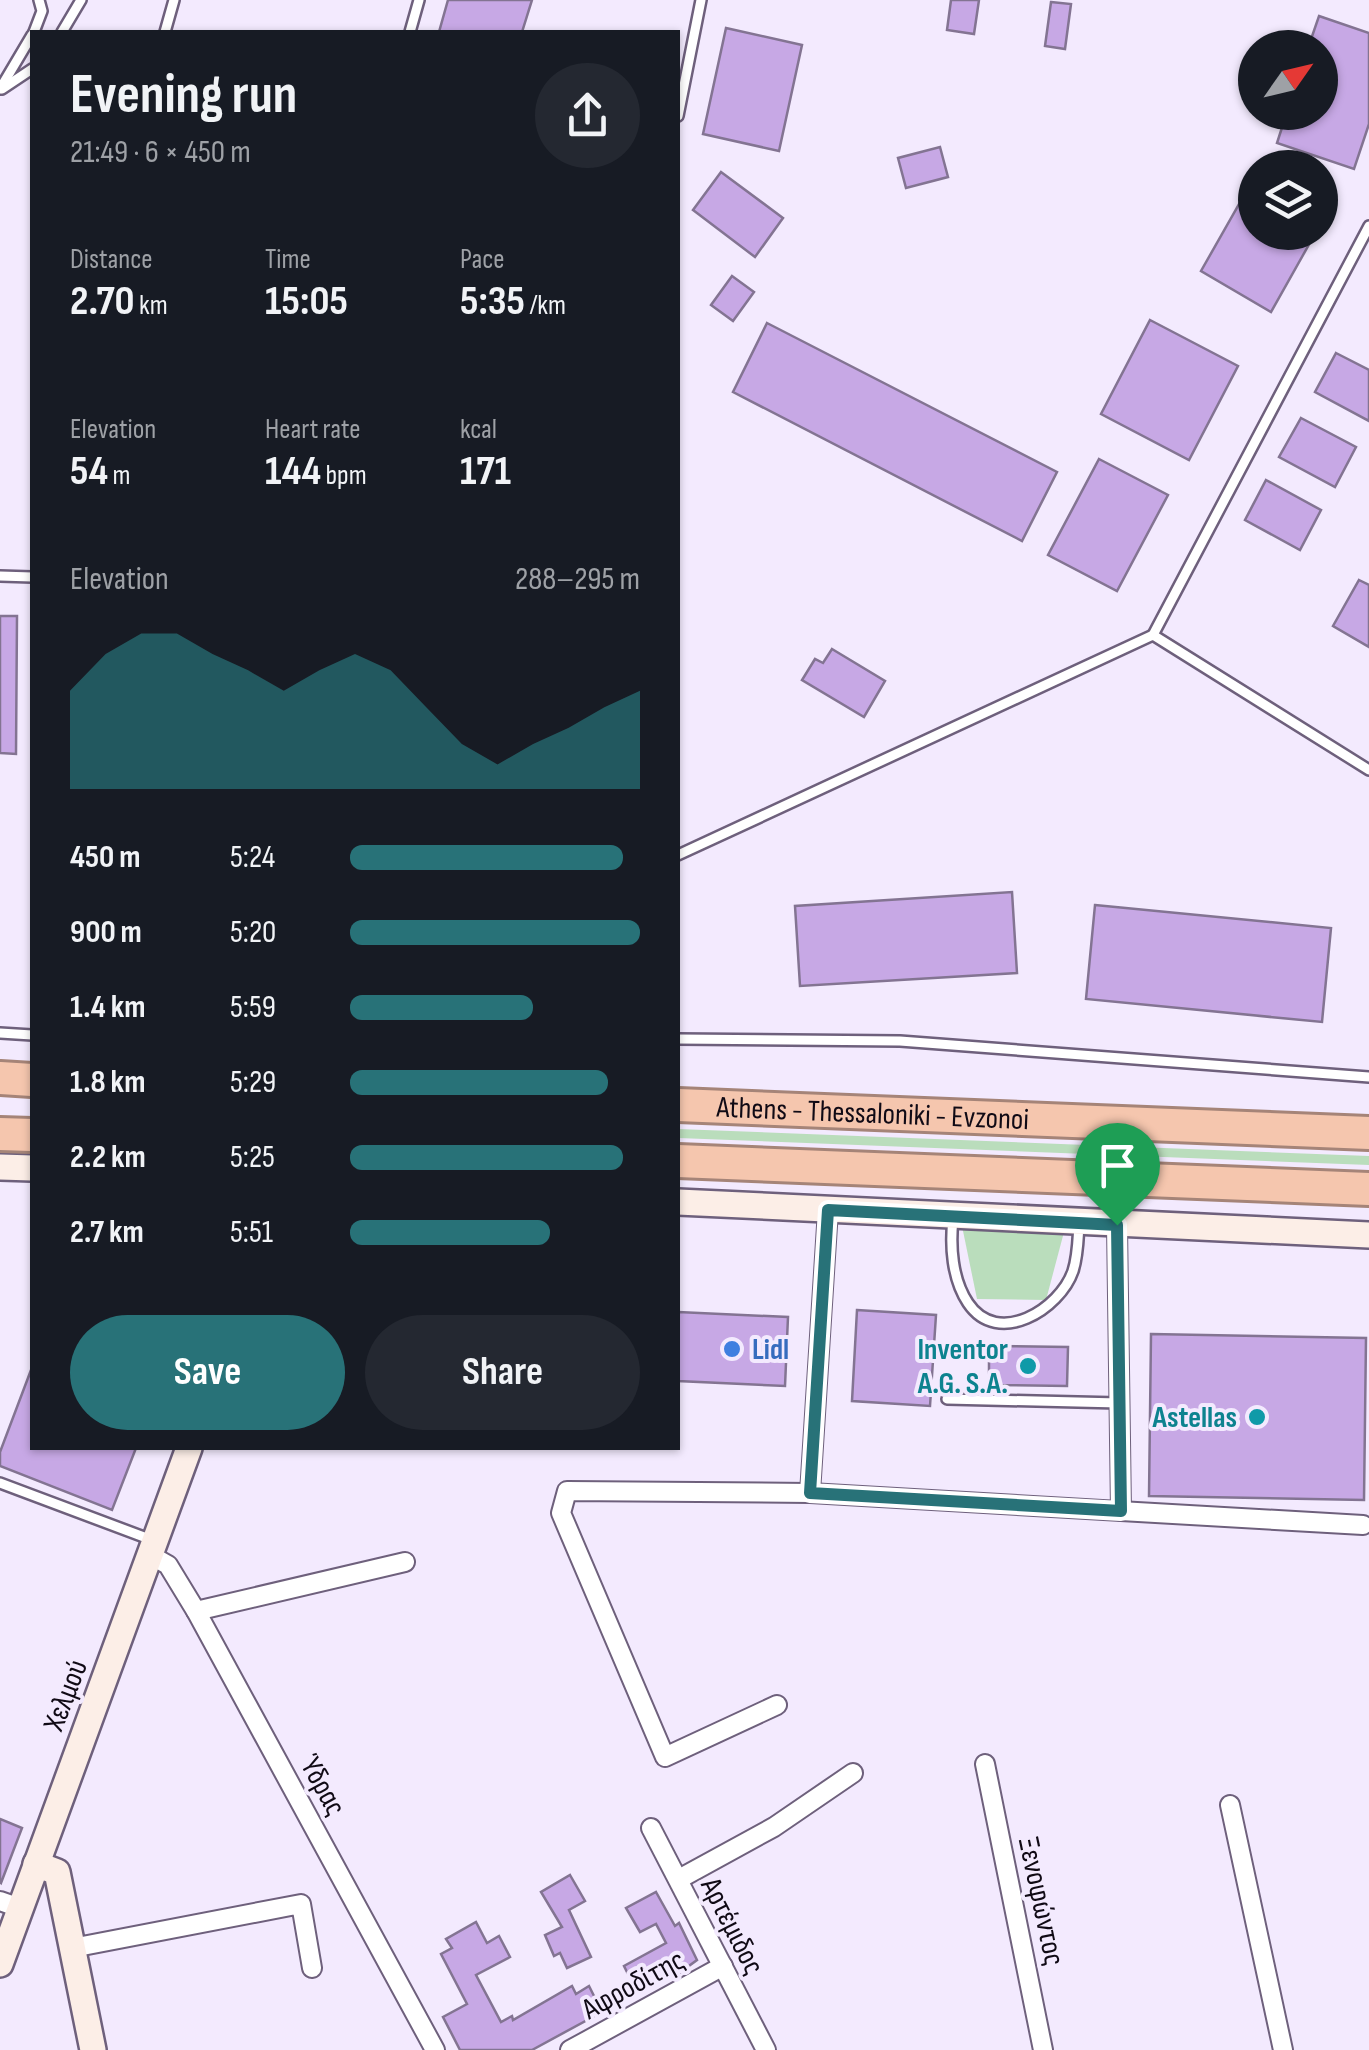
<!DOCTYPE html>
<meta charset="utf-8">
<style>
body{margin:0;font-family:"Sofia Sans Condensed",sans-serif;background:#242831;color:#f1f3f6;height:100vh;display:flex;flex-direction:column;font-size:38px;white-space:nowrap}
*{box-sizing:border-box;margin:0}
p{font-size:32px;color:#9ea1a6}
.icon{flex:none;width:55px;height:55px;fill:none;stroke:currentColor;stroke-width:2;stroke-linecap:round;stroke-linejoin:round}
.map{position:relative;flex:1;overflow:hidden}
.panel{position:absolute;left:30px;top:30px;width:650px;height:1420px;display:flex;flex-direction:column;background:#171b24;border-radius:0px;box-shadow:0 2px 8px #0004}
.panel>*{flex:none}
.needle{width:65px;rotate:56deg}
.controls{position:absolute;left:1238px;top:30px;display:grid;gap:20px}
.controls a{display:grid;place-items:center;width:100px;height:100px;border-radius:50%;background:#171b24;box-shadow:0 2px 8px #0004;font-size:50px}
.pin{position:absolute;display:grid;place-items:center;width:85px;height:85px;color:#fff;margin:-102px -42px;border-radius:50% 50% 50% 0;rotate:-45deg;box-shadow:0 0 10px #0007}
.pin .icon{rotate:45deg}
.round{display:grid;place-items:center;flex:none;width:105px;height:105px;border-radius:52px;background:#242831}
.overview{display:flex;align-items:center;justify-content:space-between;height:170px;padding:0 40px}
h1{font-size:55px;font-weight:700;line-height:75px}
.stats{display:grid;grid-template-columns:repeat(3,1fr);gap:15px;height:170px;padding:10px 40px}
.stats div{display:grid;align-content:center}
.stats b{font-size:42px;font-weight:700}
.stats small{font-size:28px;font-weight:400}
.stats p{font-size:28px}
.chart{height:280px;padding:20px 40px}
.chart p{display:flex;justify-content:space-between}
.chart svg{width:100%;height:180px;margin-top:10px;fill:#287278;opacity:.7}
.cta{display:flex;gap:20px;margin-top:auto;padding:20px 40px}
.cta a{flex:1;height:115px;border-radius:60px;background:#287278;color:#fff;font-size:40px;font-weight:700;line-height:115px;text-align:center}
.cta a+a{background:#242831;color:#f1f3f6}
ul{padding:0 40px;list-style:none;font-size:32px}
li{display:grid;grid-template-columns:160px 120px 1fr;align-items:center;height:75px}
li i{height:25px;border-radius:12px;background:#287278}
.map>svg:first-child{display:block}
</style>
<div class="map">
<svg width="1369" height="2050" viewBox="0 0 1369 2050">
<rect width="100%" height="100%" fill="#f3eafe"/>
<g fill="#baddbc">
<path d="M678 1129 1369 1156V1165L678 1138Z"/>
<path d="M962 1226 1064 1232 1046 1300 977 1299Z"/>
</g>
<g fill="#c7a8e5" stroke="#837492" stroke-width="2.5">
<path d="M448 0H532L522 32H439Z"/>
<path d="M951 0H979L974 34 947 30Z"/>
<path d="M1051 2 1071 4 1065 49 1045 46Z"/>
<path d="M1319 16 1369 33V124L1354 169 1277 143 1287 112H1320V48H1308Z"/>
<path d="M726 28 802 45 779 151 703 134Z"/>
<path d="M940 147 948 177 906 188 898 158Z"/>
<path d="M721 172 783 218 755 257 693 210Z"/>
<path d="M1255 176V232H1316L1271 312 1201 271Z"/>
<path d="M732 276 754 292 733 321 711 305Z"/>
<path d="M1150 320 1238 366 1189 460 1101 414Z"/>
<path d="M767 323 1057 472 1022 541 733 392Z"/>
<path d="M1336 353 1369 370V421L1315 392Z"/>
<path d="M1301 418 1356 447 1335 487 1279 457Z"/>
<path d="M1099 459 1168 495 1117 591 1048 555Z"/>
<path d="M1266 480 1321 510 1300 550 1245 520Z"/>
<path d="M1359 580 1369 585V647L1333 626Z"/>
<path d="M0 616H17L16 754 0 753Z"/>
<path d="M832 649 885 681 864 717 802 680 815 659 823 663Z"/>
<path d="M1012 892 1017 973 800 986 795 906Z"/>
<path d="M1095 905 1331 928 1322 1022 1086 999Z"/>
<path d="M857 1310 936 1315 930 1406 852 1401Z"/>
<path d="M678 1312 788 1317 785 1386 678 1381Z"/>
<path d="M1151 1334 1366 1338 1364 1500 1149 1496Z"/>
<path d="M989 1346 1068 1347 1067 1386 989 1385Z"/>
<path d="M31 1370 32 1448H136L112 1510 0 1466V1452Z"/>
<path d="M0 1819 22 1828 1 1883 0 1882Z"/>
<path d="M570 1875 585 1901 569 1910 591 1957 567 1968 560 1953 554 1956 545 1935 562 1927 541 1892Z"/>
<path d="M656 1892 675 1926 679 1923 697 1960 675 1976 668 1968 633 1984 624 1966 666 1943 656 1924 640 1932 626 1908Z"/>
<path d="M476 1922 487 1943 499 1936 510 1957 476 1975 501 2022 512 2016 513 2020 572 1986 576 1994 589 1986 602 2012 532 2050H460L443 2017 467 2004 441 1954 452 1948 446 1939Z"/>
</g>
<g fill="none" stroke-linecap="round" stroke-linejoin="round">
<defs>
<g id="lane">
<path d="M34 32 42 11 39 0"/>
<path d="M62 32 81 0"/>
<path d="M165 32 174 0"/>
<path d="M410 32 419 0"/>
<path d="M0 89 32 35"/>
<path d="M2 89 32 69"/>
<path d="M678 116 701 0"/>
<path d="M0 576 32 577"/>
<path d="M1153 635 1369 226"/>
<path d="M678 855 1153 635 1369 770"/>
<path d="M0 1033 32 1035"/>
<path d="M678 1039 900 1041 1369 1077"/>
<path d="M953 1219C950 1246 952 1279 968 1303 998 1348 1060 1309 1073 1271 1078 1256 1078 1239 1079 1224"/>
<path d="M947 1399 1119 1403"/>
<path d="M0 1483 152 1540"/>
</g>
<g id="street">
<path d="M1117 1225 1121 1511"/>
<path d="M810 1493 828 1210"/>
<path d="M152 1556 168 1565 196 1611 435 2050"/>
<path d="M196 1611 405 1562"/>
<path d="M777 1705 665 1757 561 1513 567 1491 810 1493 1363 1525"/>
<path d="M985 1764 1043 2050"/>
<path d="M1230 1805 1283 2050"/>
<path d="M651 1828 766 2050"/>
<path d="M679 1879 774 1827 853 1773"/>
<path d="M0 1901 20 1908"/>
<path d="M72 1948 301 1904 312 1968"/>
<path d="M570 2050 723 1966"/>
</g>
<g id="secondary">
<path d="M0 1167 32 1168"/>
<path d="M678 1202 1369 1235"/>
<path d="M36 1864 57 1872 93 2050"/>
<path d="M0 1964 189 1448"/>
</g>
<g id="highway">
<path d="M0 1078 32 1080"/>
<path id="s1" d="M678 1105 1369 1133"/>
<path d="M0 1134 32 1135"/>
<path d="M678 1161 1369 1189"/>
</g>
</defs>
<use href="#lane" stroke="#6e607c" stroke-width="14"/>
<use href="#street" stroke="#6e607c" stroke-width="22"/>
<use href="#secondary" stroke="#6e607c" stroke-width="30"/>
<use href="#highway" stroke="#a58478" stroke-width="38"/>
<use href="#lane" stroke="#fff" stroke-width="9"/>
<use href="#street" stroke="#fff" stroke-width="18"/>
<use href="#secondary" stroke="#fceee7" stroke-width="25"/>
<use href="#highway" stroke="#f5c6ae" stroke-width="32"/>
</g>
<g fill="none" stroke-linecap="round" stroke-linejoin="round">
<defs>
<path id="route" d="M828 1210 1117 1225 1121 1511 810 1493Z"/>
</defs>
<use href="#route" stroke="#fff" stroke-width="20"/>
<use href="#route" stroke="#287278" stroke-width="12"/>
</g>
<circle fill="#3f7fe0" stroke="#f3eafe" stroke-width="4" cx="732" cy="1349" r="10"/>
<g fill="#0f9aa8" stroke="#f3eafe" stroke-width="4">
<circle cx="1028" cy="1366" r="10"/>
<circle cx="1257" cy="1417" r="10"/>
</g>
<g text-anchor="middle" stroke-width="8" stroke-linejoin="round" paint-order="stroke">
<g font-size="30" fill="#100a15" stroke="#f3eafe">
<text dy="10" stroke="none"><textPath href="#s1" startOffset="195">Athens - Thessaloniki - Evzonoi</textPath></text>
<text transform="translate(65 1695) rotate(-69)" y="10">Χελμού</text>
<text transform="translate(323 1785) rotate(61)" y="10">Ύδρας</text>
<text transform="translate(1042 1901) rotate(78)" y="10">Ξενοφώντος</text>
<text transform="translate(733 1926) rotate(63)" y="10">Αρτέμιδος</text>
<text transform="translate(633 1984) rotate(-29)" y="10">Αφροδίτης</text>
</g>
<g font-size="30" font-weight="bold" fill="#366cbe" stroke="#f3eafe" text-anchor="start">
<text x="752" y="1359">Lidl</text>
</g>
<g font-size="30" font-weight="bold" fill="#0d838f" stroke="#f3eafe" text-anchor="end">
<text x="1008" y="1359">Inventor<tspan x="1008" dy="34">A.G. S.A.</tspan></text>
<text x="1237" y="1427">Astellas</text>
</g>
</g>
</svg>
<div class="controls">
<a><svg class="needle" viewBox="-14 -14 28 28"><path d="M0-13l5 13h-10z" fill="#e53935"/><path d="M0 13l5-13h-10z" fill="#9ea1a6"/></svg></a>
<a><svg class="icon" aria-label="layers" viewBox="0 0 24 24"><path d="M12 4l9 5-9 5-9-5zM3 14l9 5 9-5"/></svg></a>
</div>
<div class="pin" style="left:1117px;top:1225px;background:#1e9e55"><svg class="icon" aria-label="arrive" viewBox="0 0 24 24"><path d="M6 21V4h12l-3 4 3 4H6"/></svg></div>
<section class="panel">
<div class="overview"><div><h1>Evening run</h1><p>21:49 · 6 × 450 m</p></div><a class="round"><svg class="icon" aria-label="share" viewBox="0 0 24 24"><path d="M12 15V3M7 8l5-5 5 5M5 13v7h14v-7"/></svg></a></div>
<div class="stats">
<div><p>Distance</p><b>2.70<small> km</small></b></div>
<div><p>Time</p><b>15:05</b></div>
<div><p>Pace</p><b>5:35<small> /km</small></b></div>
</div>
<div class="stats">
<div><p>Elevation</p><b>54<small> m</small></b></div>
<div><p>Heart rate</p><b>144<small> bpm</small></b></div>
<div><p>kcal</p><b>171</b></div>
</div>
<div class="chart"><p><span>Elevation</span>288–295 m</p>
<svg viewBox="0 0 160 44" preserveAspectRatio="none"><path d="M0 44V20L10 11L20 6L30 6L40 11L50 15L60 20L70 15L80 11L90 15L100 24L110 33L120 38L130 33L140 29L150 24L160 20V44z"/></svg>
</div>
<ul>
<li><b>450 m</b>5:24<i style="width:94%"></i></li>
<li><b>900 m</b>5:20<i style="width:100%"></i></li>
<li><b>1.4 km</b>5:59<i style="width:63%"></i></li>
<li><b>1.8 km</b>5:29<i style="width:89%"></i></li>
<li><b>2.2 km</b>5:25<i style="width:94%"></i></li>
<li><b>2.7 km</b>5:51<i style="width:69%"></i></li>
</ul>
<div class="cta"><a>Save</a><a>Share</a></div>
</section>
</div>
